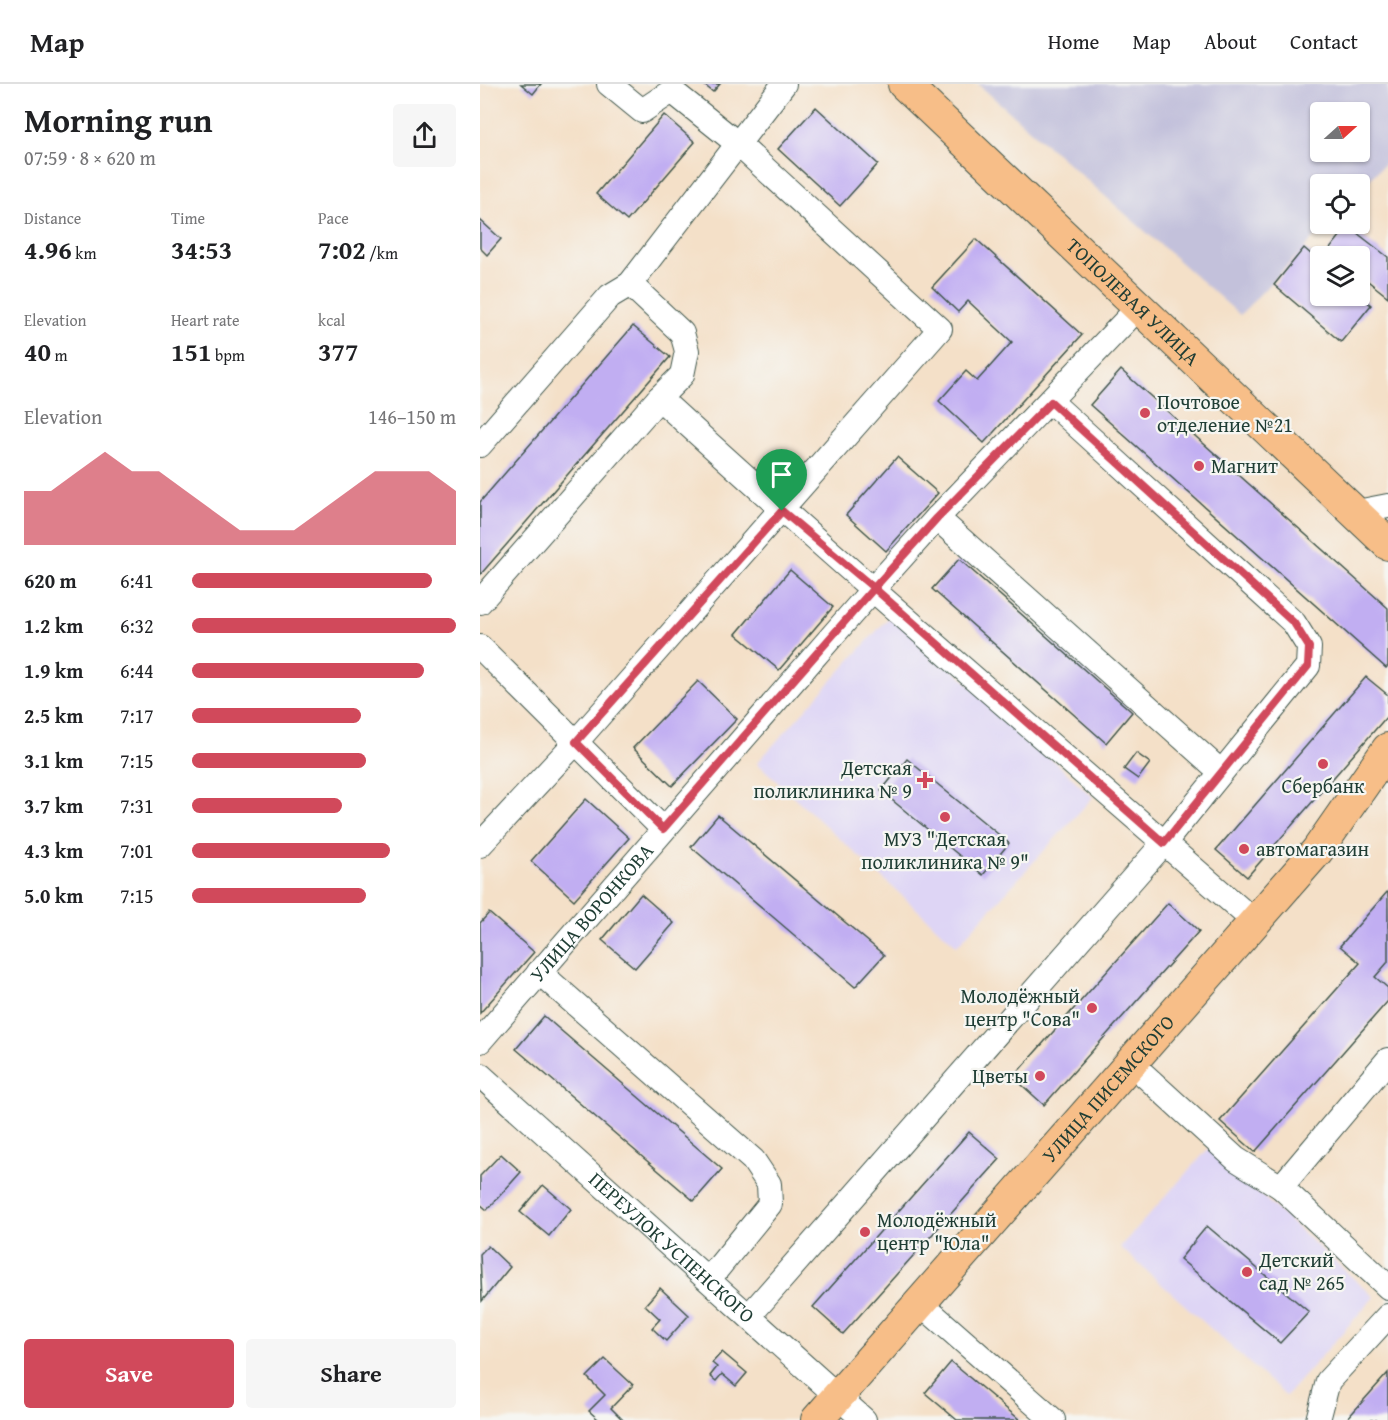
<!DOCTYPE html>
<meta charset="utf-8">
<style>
body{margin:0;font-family:"Gentium Book Plus",serif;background:#f6f6f6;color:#202124;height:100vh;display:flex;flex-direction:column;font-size:22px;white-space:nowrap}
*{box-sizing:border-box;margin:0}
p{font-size:20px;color:#757577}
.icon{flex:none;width:33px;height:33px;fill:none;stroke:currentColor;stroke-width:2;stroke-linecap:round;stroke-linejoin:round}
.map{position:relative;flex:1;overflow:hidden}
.panel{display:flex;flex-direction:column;background:#fff;width:480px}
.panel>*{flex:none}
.needle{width:39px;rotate:69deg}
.buttons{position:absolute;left:830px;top:18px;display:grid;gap:12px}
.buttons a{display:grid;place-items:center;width:60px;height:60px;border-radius:6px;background:#fff;box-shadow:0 2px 4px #0004;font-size:30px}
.pin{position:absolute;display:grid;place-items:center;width:51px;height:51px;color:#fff;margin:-62px -26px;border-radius:50% 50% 50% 0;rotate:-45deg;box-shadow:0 0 6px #0007}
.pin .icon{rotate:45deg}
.round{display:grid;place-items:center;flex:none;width:63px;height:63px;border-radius:6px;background:#f6f6f6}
.head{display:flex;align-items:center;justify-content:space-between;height:102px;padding:0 24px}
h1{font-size:33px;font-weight:600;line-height:45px}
.figures{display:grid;grid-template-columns:repeat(3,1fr);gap:9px;height:102px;padding:6px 24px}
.figures div{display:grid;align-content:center}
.figures b{font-size:26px;font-weight:600}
.figures small{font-size:16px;font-weight:400}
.figures p{font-size:16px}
.chart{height:168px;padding:12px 24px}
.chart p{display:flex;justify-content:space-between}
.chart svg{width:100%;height:108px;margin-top:6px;fill:#d1495b;opacity:.7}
.action{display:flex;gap:12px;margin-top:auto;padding:12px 24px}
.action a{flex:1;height:69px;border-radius:6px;background:#d1495b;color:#fff;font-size:24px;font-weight:600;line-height:69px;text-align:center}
.action a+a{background:#f6f6f6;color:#202124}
ul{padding:0 24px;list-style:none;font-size:20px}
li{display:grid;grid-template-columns:96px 72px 1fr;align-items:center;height:45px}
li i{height:15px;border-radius:8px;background:#d1495b}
header{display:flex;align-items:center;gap:36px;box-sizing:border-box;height:84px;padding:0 30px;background:#fff;border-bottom:2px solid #e0e0e0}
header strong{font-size:28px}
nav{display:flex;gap:33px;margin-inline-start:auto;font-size:21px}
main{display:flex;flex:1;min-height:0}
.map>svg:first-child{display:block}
</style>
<header>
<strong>Map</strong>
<nav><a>Home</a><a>Map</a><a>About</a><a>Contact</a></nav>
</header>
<main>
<section class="panel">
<div class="head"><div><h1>Morning run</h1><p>07:59 · 8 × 620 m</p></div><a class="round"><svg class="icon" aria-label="share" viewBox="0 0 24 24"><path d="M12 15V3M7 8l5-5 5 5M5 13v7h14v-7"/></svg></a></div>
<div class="figures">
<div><p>Distance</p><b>4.96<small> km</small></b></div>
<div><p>Time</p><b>34:53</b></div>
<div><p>Pace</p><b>7:02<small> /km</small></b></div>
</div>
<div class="figures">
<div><p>Elevation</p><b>40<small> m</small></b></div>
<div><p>Heart rate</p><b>151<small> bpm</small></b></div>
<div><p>kcal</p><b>377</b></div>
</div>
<div class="chart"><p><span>Elevation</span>146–150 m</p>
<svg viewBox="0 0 160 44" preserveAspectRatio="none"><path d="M0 44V22L10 22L20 14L30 6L40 14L50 14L60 22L70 30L80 38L90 38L100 38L110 30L120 22L130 14L140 14L150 14L160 22V44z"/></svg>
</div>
<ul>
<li><b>620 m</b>6:41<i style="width:91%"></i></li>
<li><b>1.2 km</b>6:32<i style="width:100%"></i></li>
<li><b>1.9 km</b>6:44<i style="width:88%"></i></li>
<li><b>2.5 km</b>7:17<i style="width:64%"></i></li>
<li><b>3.1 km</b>7:15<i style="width:66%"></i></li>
<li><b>3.7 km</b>7:31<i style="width:57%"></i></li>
<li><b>4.3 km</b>7:01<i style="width:75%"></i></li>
<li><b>5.0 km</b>7:15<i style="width:66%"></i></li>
</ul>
<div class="action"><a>Save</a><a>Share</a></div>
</section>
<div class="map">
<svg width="908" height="1336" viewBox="0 0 908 1336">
<rect width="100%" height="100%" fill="#f6f6f2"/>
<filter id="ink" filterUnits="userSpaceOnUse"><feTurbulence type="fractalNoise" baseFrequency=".0167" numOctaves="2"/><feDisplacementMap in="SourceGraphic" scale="12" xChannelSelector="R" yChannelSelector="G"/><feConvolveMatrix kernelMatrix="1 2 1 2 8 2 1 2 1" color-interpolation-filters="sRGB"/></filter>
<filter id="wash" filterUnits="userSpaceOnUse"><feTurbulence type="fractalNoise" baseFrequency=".008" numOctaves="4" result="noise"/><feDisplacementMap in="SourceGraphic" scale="24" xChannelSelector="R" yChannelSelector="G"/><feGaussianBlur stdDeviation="1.35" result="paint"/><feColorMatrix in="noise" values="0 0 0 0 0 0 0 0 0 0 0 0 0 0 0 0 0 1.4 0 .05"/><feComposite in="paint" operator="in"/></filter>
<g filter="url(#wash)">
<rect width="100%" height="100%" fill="#f4e0c8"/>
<g fill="#ded5f5">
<path d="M412 530 613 713 477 862 277 679Z"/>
<path d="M729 1064 894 1213 806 1312 640 1163Z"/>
</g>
<path fill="#c3c1db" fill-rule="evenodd" d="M498 0H908V76L879 107V100H840V140H847L760 231ZM840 28H879V68H840Z"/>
<g id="blocks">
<g fill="#c1aef2">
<path d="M41 0H61L53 10Z"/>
<path d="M223 0H240L233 8Z"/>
<path d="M336 23 398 80 360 122 298 65Z"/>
<path d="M184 31 215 58 147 137 116 110Z"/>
<path d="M0 136 21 155 7 171 0 164Z"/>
<path d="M868 142 908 173V213L879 190V172H857L849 166Z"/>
<path d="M496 155 602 251 504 359 459 317 486 287 497 297 532 258 488 217 478 228 452 203Z"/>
<path d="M824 164 840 178V212H880L891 221 861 258 794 201Z"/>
<path d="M153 242 190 273 0 491V418Z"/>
<path d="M641 286 908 524V582L906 584 610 321Z"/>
<path d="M417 373 458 409 406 467 366 431Z"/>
<path d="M479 475 652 628 626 659 452 505Z"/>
<path d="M310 486 353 523 299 586 256 550Z"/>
<path d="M886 593 908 611V631L767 793 736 766Z"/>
<path d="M218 597 257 635 192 702 153 664Z"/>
<path d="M656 669 670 679 658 695 644 685Z"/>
<path d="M427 675 529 759 503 791 401 707Z"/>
<path d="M106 715 149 754 94 816 51 777Z"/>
<path d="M238 731 404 871 375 903 211 763Z"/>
<path d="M908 807V878L895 893 908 904V917L775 1068 740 1037 880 879 860 862Z"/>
<path d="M161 810 194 839 155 884 122 856Z"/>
<path d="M688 819 719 847 564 1021 533 993Z"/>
<path d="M9 829 54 868 0 929V839Z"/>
<path d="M64 932 242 1085 214 1117 36 965Z"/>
<path d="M489 1048 520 1075 363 1250 333 1223Z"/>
<path d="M21 1070 41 1088 7 1126 0 1120V1092Z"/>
<path d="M63 1101 91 1125 69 1152 40 1128Z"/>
<path d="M727 1142 829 1228 800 1259 700 1175Z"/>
<path d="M8 1162 30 1183 2 1217 0 1170Z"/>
<path d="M180 1204 209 1231 186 1257 172 1244 180 1235 165 1221Z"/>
<path d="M242 1268 267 1289 256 1302 242 1290 236 1297 230 1292 237 1283 232 1279Z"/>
<path d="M125 1275 153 1301 131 1324 143 1336H119L109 1327 125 1311 107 1293Z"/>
<path d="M471 1278 540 1336H477L445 1309Z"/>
<path d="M908 1289V1336H866Z"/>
</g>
</g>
</g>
<g filter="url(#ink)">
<use href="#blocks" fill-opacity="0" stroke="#3f554a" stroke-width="1.5"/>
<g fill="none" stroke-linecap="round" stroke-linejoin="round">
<defs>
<g id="minor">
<path d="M150 200 202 249 207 267 202 291 179 314C374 493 576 664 775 838"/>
<path d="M0 361 130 212 150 200 304 0"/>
<path d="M877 428 908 422"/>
<path d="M457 434 741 688"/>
<path d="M0 518 179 314"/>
<path d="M0 563 183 745"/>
<path d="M0 761 96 658 460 245 258 60 192 7 162 27 129 0"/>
<path d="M59 888 273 1076 289 1100 290 1120 229 1195"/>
<path id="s1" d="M0 957 394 504 457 434 658 224"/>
<path d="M908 976 801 1103 908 1203"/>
<path d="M651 979 756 1075 801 1103"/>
<path id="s2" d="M0 991 384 1336"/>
<path d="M440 1219 573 1336"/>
<path d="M269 1232 684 759 828 582 829 563 814 539 571 318"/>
<path d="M838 1336 848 1297 908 1232"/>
</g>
<g id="major">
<path id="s3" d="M424 0 908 460"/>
<path id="s4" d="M337 1336 837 767 908 665"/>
</g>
</defs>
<use href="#minor" stroke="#3f554a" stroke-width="26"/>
<use href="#major" stroke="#3f554a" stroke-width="34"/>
<use href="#minor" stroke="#fff" stroke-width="24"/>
<use href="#major" stroke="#f7be88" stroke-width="32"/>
</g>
</g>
<g fill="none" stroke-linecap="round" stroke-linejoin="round" filter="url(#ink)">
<defs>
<path id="route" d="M302 427 96 658 183 745 394 504 684 759 828 582 829 563 814 539 571 318 457 434 394 504 302 427"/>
</defs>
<use href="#route" stroke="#fff" stroke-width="12"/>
<use href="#route" stroke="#d1495b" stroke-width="8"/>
</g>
<g fill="#d1495b" stroke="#f6f6f2" stroke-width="2">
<circle cx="665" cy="329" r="6"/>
<circle cx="719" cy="382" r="6"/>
<circle cx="843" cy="680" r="6"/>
<path d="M442 687h6v6h6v6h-6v6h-6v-6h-6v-6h6z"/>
<circle cx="465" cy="733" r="6"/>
<circle cx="764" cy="765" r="6"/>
<circle cx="612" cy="924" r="6"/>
<circle cx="560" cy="992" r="6"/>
<circle cx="385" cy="1148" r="6"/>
<circle cx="767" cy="1188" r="6"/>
</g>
<g text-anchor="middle" stroke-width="4.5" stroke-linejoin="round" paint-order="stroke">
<g font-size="20" fill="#1f3d34" stroke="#f6f6f2">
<text dy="7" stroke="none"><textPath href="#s3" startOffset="316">ТОПОЛЕВАЯ УЛИЦА</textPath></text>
<text dy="7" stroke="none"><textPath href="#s1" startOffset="170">УЛИЦА ВОРОНКОВА</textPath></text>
<text dy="7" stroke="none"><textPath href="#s4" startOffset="441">УЛИЦА ПИСЕМСКОГО</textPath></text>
<text dy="7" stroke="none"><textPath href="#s2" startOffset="258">ПЕРЕУЛОК УСПЕНСКОГО</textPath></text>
</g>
<g font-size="20" fill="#1f3d34" stroke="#f6f6f2" text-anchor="start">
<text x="677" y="325">Почтовое<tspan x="677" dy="23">отделение №21</tspan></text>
<text x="731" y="389">Магнит</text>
<text x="432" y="691" text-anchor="end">Детская<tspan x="432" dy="23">поликлиника № 9</tspan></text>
<text x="843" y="709" text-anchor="middle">Сбербанк</text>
<text x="465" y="762" text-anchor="middle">МУЗ "Детская<tspan x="465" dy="23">поликлиника № 9"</tspan></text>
<text x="776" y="772">автомагазин</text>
<text x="600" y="919" text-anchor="end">Молодёжный<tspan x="600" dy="23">центр "Сова"</tspan></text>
<text x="548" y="999" text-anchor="end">Цветы</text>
<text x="397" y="1143">Молодёжный<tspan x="397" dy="23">центр "Юла"</tspan></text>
<text x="779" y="1183">Детский<tspan x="779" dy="23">сад № 265</tspan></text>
</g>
</g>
</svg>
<div class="buttons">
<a><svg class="needle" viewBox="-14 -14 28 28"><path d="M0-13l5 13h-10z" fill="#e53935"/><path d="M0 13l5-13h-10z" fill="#757577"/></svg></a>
<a><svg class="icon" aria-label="locate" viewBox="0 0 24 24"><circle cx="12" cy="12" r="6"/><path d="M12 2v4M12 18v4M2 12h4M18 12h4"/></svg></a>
<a><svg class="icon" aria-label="layers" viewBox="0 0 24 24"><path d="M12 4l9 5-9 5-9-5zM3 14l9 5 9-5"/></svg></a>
</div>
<div class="pin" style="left:302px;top:427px;background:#1e9e55"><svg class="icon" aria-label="arrive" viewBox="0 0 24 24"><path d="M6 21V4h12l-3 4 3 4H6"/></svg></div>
</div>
</main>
